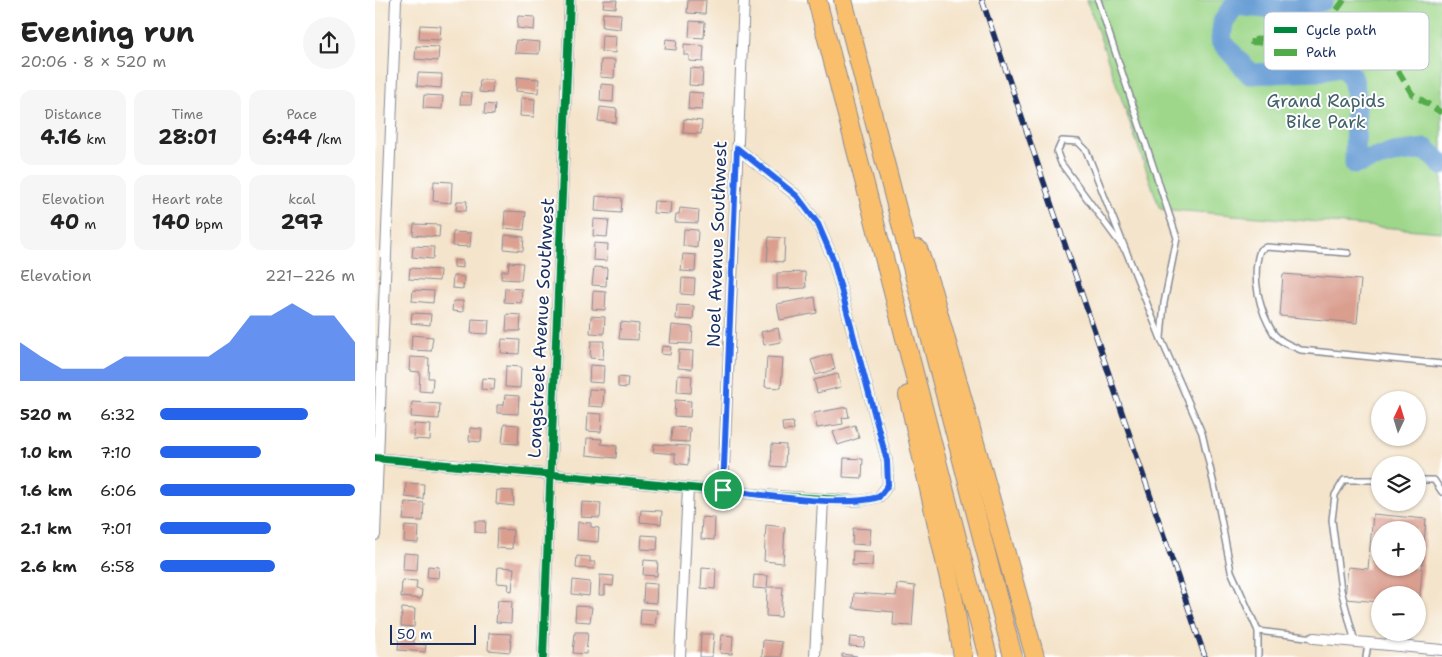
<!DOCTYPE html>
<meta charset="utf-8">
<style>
body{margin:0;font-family:"Shantell Sans",sans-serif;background:#f6f6f6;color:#222;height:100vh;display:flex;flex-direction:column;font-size:19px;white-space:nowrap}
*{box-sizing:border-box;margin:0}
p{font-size:16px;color:#767676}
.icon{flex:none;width:28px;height:28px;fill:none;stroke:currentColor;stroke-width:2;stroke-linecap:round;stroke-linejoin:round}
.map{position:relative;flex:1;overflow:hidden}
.panel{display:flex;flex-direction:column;background:#fff;width:375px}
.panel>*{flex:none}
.needle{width:32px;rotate:4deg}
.fabs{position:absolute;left:996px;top:391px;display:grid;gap:10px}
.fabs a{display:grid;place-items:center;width:55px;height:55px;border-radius:50%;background:#fff;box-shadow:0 1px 4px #0004;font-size:25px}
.scale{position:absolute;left:15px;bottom:12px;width:86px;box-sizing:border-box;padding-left:5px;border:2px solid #1b2f5e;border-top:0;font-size:14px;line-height:18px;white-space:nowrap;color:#1b2f5e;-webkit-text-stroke:4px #fff;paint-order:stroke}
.pin{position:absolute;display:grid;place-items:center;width:42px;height:42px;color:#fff;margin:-21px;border:2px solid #fff;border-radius:50%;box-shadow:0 1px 5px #0007}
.round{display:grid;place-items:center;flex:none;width:52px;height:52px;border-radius:26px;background:#f6f6f6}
.summary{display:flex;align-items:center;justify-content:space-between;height:85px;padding:0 20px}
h1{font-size:28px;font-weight:700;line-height:38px}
.stats{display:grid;grid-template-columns:repeat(3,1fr);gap:8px;height:85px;padding:5px 20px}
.stats div{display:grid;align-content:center;border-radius:12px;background:#f6f6f6;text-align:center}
.stats b{font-size:21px;font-weight:700}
.stats small{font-size:14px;font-weight:400}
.stats p{font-size:14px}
.chart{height:140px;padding:10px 20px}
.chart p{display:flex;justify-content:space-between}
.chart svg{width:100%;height:90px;margin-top:5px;fill:#2563eb;opacity:.7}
ul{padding:0 20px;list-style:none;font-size:16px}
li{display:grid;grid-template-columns:80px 60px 1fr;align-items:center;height:38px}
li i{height:12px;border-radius:6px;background:#2563eb}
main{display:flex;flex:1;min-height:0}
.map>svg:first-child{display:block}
</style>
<main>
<section class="panel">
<div class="summary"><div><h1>Evening run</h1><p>20:06 · 8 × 520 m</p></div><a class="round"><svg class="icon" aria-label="share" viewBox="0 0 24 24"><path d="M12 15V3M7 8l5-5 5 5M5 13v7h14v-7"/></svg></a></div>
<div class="stats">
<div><p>Distance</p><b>4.16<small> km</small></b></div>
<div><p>Time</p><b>28:01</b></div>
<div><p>Pace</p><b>6:44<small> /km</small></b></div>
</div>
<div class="stats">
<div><p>Elevation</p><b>40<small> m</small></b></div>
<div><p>Heart rate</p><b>140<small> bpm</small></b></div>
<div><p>kcal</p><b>297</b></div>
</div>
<div class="chart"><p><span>Elevation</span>221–226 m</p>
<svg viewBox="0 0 160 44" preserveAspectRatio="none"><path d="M0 44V25L10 32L20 38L30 38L40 38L50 32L60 32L70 32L80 32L90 32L100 25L110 12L120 12L130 6L140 12L150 12L160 25V44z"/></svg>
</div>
<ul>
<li><b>520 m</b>6:32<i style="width:76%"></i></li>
<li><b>1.0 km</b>7:10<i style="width:52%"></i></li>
<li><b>1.6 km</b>6:06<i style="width:100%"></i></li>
<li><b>2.1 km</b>7:01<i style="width:57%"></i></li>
<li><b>2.6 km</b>6:58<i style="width:59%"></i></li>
</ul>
</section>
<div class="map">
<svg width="1067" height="657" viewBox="0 0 1067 657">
<rect width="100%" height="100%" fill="#fff"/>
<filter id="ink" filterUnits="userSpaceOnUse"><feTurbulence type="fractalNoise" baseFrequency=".02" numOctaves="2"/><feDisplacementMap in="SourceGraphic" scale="10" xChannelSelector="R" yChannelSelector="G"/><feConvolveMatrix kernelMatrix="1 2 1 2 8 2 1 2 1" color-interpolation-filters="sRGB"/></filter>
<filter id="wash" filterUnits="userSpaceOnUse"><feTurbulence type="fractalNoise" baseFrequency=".0096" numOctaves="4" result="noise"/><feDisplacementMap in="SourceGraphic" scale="20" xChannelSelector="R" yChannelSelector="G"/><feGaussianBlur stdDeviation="1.12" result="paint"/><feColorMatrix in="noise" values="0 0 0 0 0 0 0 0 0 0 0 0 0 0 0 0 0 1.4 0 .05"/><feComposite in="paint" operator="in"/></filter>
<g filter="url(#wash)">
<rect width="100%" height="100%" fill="#f4e4cb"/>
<path fill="#9ed78a" stroke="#5c8374" d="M712 0H1067V232L785 209Z"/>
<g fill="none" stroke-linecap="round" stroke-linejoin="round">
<path stroke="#679dd4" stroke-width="21" d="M948 0 919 11 860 5 848 22 846 41 875 74 945 71 968 66 978 79 981 97 980 164 1018 153 1051 149 1067 165"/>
</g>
<g id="blocks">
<g fill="#da9e8f" fill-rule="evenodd">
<path d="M229 0H242L241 8 228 7Z"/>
<path d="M313 0H331L330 14 312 13Z"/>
<path d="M228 13 246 14 245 29 227 27Z"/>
<path d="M143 16 160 17 159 30 142 28Z"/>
<path d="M315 21 330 22 329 38 314 37Z"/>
<path d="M45 25 66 26 65 40 44 39Z"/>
<path d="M227 35 241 36 240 53 226 52Z"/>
<path d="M291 39 302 40 301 50 290 49Z"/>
<path d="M141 40 165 42 164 54 140 53Z"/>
<path d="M309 44 329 46 328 62 314 61V55H309Z"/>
<path d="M41 46 64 47 63 61 40 59Z"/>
<path d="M226 60H240L239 78 225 77Z"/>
<path d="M315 68 328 69 327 86 314 85Z"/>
<path d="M43 73 67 74 66 88 42 86Z"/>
<path d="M142 77 164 79 163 93 141 91Z"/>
<path d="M105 80H118L117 93 104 92Z"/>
<path d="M226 84 239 85 238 102 225 101Z"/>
<path d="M86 92 97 93 96 104H85Z"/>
<path d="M314 92 328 93 327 110 313 109Z"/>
<path d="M49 95 68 96 67 109 48 108Z"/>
<path d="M146 98 160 99 159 117 145 116Z"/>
<path d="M110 104 120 105 119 115 109 114Z"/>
<path d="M225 107 242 109 241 123 223 121Z"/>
<path d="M309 119 327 121 326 134 308 133Z"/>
<path d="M59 181 77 182 76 203 58 201Z"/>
<path d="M221 196 247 198 246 213 220 211Z"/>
<path d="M82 201H92L91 211 81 210Z"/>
<path d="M279 201 296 202 295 214 278 213Z"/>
<path d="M305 208 324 210 323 223 300 222 301 214H304Z"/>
<path d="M130 211 151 212 149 230 129 228Z"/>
<path d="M219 219 234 220 232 237 218 236Z"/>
<path d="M39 224 65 225 64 237 38 235Z"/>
<path d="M309 229 323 230 322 248 308 246Z"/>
<path d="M78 232 96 233 95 247 77 246Z"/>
<path d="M130 235 149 237 148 251 129 249Z"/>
<path d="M394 237 410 238 409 262 392 261Z"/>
<path d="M219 243 233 244 232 261 218 260Z"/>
<path d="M38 246 59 247 58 259 37 257Z"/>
<path d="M308 254 321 255 320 272 306 271Z"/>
<path d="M79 260 88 261V268L79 267Z"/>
<path d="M134 262 148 263 146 280 126 279 127 271H133Z"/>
<path d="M219 267 232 268 231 286 217 285Z"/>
<path d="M35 268 65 270 64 281 34 279Z"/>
<path d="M430 272 431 288 402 289V273Z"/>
<path d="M908 274 986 280 982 323 905 316Z"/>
<path d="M78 276 89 277 88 289 77 288Z"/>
<path d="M307 278 320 279 319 295 306 294Z"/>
<path d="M130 288 147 289 146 303 129 302Z"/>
<path d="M38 290 59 291 58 303 37 301Z"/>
<path d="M218 291 231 292 230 310 217 309Z"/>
<path d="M440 297 442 313 405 320 402 304Z"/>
<path d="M78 301H88V312L77 311Z"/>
<path d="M302 305 319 306 318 320 301 319Z"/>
<path d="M37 313 56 314 55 325 36 323Z"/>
<path d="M132 314 146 315 145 331H131Z"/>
<path d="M216 316 230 317 229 334 215 333Z"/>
<path d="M97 319 114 320 113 334 96 333Z"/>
<path d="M246 322 264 324 263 340 244 339Z"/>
<path d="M297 325 318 327 317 344 295 343Z"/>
<path d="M403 328 406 342 389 345 386 332Z"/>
<path d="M37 335 58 337 56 351 36 350Z"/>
<path d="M127 339 145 340 144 354 126 353Z"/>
<path d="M216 341H229L228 359 215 358Z"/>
<path d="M287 346 296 347 295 355 286 354Z"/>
<path d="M304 350 318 351 317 369 303 368Z"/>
<path d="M456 354 460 369 441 375 436 360Z"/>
<path d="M35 357 54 358 53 378H58L57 392 44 391 45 372 34 371Z"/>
<path d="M392 357 408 358 406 388 390 387Z"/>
<path d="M215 365 229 366 228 383 214 382Z"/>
<path d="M131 366 146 367 145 388 130 387Z"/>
<path d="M463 374 466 387 442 393 439 380Z"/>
<path d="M303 375 317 376 316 393 302 392Z"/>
<path d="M243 377 253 378 252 388 243 387Z"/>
<path d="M107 378 120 379 119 390 106 389Z"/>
<path d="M214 389 229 390 228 407 213 406Z"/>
<path d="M130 395 144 396 143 414 122 413V405H129Z"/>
<path d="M300 400 316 401 315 417 299 416Z"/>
<path d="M37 402 65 404 64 419 36 417Z"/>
<path d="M472 407 474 417 467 418 468 424 442 428 439 413Z"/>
<path d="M213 413 227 414 226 432 212 431Z"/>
<path d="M418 422 419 430 408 431 407 423Z"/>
<path d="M39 424 56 425 55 440 38 439Z"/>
<path d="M129 424 144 425 143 444 127 443Z"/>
<path d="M480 425 484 438 463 445 458 432Z"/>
<path d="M297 427 315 428 314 442 296 441Z"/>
<path d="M95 428 107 429 106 442 94 441Z"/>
<path d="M212 438 227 439 226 444 242 446 241 458 211 455Z"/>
<path d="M279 444 314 446 313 465 300 463V454L278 452Z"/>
<path d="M397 444 411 445 410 467 396 466Z"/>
<path d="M469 458 488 459 487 478 468 477Z"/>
<path d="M31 483 49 484 48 499 30 497Z"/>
<path d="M122 490 138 491 139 506 121 504Z"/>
<path d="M30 502 49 503 48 521 28 520Z"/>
<path d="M207 502 226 503 225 518 206 517Z"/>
<path d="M266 510 287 511 286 524 265 522Z"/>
<path d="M998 514 1051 519 1044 607 1042 595H1005V602L970 599 973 567 993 569ZM1005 530H1042V568H1005Z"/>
<path d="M327 517 340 518 339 540 326 539Z"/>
<path d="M100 521H111L110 533 100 532Z"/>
<path d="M203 522 216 523V527L224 528 223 542 202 540Z"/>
<path d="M391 525 410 527 408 563 389 561Z"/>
<path d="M30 526 44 527 43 543 29 542Z"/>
<path d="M478 528 496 529 494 545 477 544Z"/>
<path d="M122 529 138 530 137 549 121 548Z"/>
<path d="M267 535 283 536 282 550 266 549Z"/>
<path d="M478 551 498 552 497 566 477 565Z"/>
<path d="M29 553 43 554 42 571 28 570Z"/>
<path d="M202 556 215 557V562H220L219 569 201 568Z"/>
<path d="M269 560 283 561 282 576 268 575Z"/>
<path d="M53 566 64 567 63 578 52 577Z"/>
<path d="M123 567 139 568 137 591 133 590 134 584 122 583Z"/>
<path d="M327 568 341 569 340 589 326 588Z"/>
<path d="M225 575 239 576 238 586 230 585V595H224Z"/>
<path d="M379 575 393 576 392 587H408L406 617 391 616 392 589 378 588Z"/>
<path d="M27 580 42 581 41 589 47 590 46 599 26 597Z"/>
<path d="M198 580 215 582 214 596 197 594Z"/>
<path d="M269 583 282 584 281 603 268 602Z"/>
<path d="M522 584 540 586 537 626 518 625 519 612 478 608 479 593 521 596Z"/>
<path d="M123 600 137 601 136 623 121 622Z"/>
<path d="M201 606 217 607 215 622 200 621Z"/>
<path d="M27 608 40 609 39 627 26 626Z"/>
<path d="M266 609 282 610 280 626 265 625Z"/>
<path d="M200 632H213L211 654 198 653Z"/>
<path d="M114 633 136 634 135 652 113 650Z"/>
<path d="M326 634H339L337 657H325Z"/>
<path d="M24 635 39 636V644L51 645 50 652 23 650Z"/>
<path d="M347 635 358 636 357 654 345 653Z"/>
<path d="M475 637 490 638 489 647 474 646Z"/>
<path d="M388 640 407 642 406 657H387Z"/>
<path d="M467 654 482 656V657H467Z"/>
</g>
</g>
</g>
<g filter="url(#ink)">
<use href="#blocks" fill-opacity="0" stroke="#888a94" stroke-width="1"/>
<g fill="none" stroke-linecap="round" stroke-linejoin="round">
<defs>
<g id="lane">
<path d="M723 0 802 238 789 303 786 338"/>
<path d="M752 253 686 163 682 152 687 141 703 142 711 150 786 339 827 433 842 498 856 571 883 631 939 638"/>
<path d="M973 253 891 247 885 250C876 276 884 311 899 334 905 342 917 346 926 350L1067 364"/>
<path d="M1042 480H1059L1067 492"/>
<path d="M883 631V657"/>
<path d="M980 642 966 590 957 520 960 495 969 480H1005"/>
<path d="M991 657 993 643"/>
</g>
<g id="street">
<path d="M0 458 400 496 485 501 504 497 513 485 512 461 458 259 443 224 422 196 362 148"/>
<path d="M348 490 369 0"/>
<path d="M0 535 21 0"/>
<path d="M939 638 1067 650"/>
<path d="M168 657 195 0"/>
<path d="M305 657 313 488"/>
<path d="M440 657 448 500"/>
</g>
<g id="highway">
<path d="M442 0 613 657"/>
<path d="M468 0 638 657"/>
<path d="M543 249 557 290 660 657"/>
<path d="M533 395 579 601 588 657"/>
</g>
</defs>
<use href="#lane" stroke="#888a94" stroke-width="8"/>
<use href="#street" stroke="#888a94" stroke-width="12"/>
<use href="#highway" stroke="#888a94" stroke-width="20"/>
<use href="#lane" stroke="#fff" stroke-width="5"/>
<use href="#street" stroke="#fff" stroke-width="10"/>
<use href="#highway" stroke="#f9bf6d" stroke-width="18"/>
<defs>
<path id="rail" d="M607 0 830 657"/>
</defs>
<use href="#rail" stroke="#1b2f5e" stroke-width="5.5"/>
<use href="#rail" stroke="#fff" stroke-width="4" stroke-dasharray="11" stroke-linecap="butt"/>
<path stroke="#52ab49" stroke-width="6" stroke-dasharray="12 6" stroke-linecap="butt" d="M969 0 957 17 874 42 1009 47 1037 94 1067 113"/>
<defs>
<g id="cycleway">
<path d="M0 458 400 496 485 501 504 497 513 485 512 461 458 259 443 224 422 196 362 148"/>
<path d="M168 657 195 0"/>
</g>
</defs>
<use href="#cycleway" stroke="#fff" stroke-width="11"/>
<use href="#cycleway" stroke="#00873e" stroke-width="8"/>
</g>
</g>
<g fill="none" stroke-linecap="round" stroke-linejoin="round" filter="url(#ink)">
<defs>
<path id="route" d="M362 148 422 196 443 224 458 259 512 461 513 485 504 497C467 508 388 495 348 490Z"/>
</defs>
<use href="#route" stroke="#fff" stroke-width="10"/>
<use href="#route" stroke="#2563eb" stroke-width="6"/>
</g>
<g text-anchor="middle" stroke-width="4" stroke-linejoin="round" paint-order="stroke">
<g font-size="18" fill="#42616b" stroke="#fff">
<text x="951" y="107">Grand Rapids<tspan x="951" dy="21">Bike Park</tspan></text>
</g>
<g font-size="18" fill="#1b2f5e" stroke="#fff">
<text transform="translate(342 244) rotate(-88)" y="6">Noel Avenue Southwest</text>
<text transform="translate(166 328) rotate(-87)" y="6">Longstreet Avenue Southwest</text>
</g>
</g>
<rect x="889" y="12" width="165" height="58" rx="8" fill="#fff" stroke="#bbc1cf" stroke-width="1"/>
<rect x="899" y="27" width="23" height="6" fill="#00873e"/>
<rect x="899" y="49" width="23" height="7" fill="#52ab49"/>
<g font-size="14" fill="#1b2f5e">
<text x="931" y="35">Cycle path</text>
<text x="931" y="57">Path</text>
</g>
</svg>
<div class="fabs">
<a><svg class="needle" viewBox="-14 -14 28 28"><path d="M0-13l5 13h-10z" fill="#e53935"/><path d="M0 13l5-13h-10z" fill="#767676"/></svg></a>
<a><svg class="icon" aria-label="layers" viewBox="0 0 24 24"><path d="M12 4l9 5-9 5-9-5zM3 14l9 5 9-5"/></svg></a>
<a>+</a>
<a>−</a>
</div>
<div class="scale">50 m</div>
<div class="pin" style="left:348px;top:490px;background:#1e9e55"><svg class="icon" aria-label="arrive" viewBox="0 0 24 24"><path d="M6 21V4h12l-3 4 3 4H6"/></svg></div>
</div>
</main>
